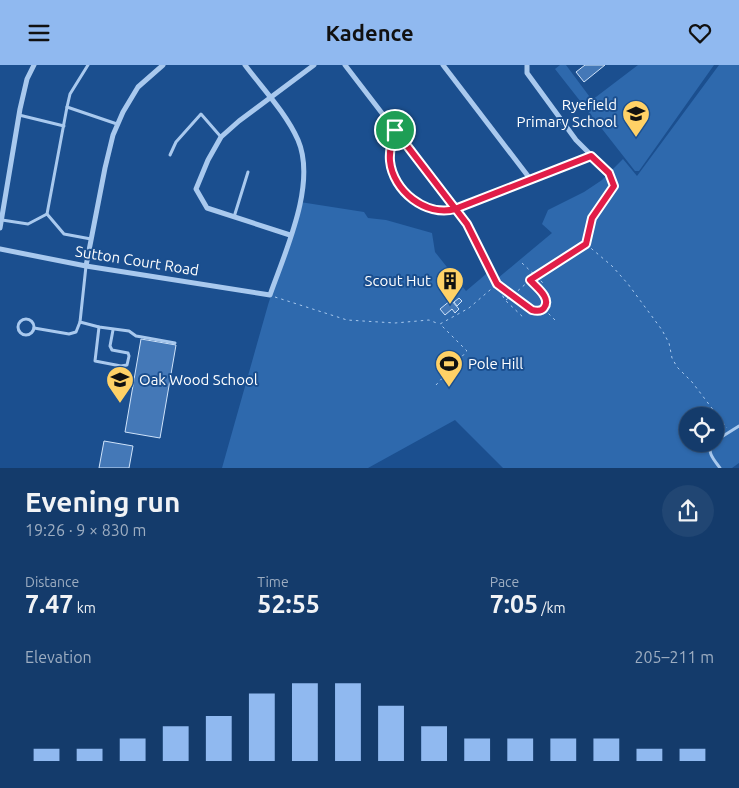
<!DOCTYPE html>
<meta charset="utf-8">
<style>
body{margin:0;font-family:Ubuntu,sans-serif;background:#214673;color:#f1f3f6;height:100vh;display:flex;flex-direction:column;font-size:19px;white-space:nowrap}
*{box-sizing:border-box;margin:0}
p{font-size:16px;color:#9dadc1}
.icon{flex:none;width:28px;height:28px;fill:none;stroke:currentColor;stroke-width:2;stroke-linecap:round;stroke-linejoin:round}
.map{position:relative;height:403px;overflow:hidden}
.sheet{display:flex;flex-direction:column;background:#143b6b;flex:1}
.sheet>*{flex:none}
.fabs{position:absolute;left:679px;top:342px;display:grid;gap:10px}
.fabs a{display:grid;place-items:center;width:45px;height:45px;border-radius:50%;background:#143b6b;box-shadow:0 1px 4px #0004,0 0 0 1px #33557e;font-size:25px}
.pin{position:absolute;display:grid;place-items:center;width:42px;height:42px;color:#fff;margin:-21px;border:2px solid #fff;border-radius:50%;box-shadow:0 1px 5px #0007}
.round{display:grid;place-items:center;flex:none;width:52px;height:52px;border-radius:26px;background:#214673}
.summary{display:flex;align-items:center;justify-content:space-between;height:85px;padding:0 25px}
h1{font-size:28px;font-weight:700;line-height:38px}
.metrics{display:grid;grid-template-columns:repeat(3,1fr);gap:8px;height:85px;padding:5px 25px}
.metrics div{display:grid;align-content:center}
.metrics b{font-size:25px;font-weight:700}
.metrics small{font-size:14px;font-weight:400}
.metrics p{font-size:14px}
.chart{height:140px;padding:10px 25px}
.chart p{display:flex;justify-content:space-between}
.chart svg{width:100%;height:90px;margin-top:5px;stroke:#90b9f0;stroke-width:6}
header{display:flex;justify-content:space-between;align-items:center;height:65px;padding:0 25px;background:#90b9f0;color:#111;font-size:22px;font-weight:700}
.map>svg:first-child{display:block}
</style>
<header><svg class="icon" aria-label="menu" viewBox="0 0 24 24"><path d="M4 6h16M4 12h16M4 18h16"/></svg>Kadence<svg class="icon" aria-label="heart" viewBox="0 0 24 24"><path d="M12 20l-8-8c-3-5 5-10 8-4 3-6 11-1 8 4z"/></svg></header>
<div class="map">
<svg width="739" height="403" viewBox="0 0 739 403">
<rect width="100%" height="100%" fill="#1b4f8f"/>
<g fill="#2e69ad" fill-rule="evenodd">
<path d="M560 0H566L592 35 638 0H714L639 106H635L555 4Z"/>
<path d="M719 0H739V398L732 403H503L455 355 368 403H222L268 240 300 137 364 147 368 153 386 155 432 168 435 187 466 226 492 204 498 213 552 168 542 159 548 145 584 127 602 115 623 94 637 111ZM688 351H715V379H688Z"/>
</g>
<g fill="#4478b7" stroke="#cfe3fa">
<path d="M585 0H605L584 17 576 7Z"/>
<path d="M459 233 462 236 457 241 454 237Z"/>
<path d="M451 235 459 244 455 248 452 244 445 250 440 244Z"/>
<path d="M141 274 176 280 160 373 125 367Z"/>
<path d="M104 376 133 381 129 403H99Z"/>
</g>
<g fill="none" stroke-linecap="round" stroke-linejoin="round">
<g stroke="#a9c9ee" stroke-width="1" stroke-dasharray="2.5 4" stroke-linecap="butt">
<path d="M587 178 592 153 615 121 611 113"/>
<path d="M522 198 543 218"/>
<path d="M490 208 505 235 525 254"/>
<path d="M513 230 529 216"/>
<path d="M275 232 347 255 395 258 429 255 439 259"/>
<path d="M506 235 512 230"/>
<path d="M544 244 555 255"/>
<path d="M436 320 467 286 440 259 469 243 497 219 532 245C536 246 541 247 544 243 552 233 536 222 530 215L586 179 612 201 628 219 662 265 669 278 672 293 677 302 692 317 727 363"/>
</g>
<g stroke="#a9c9ee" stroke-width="3">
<path d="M88 0 70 29 67 42 117 59"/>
<path d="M19 50 64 61"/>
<path d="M170 90 176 77 201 49 221 72"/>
<path d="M47 149 64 169 91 174"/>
<path d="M234 152 248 107"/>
<path d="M2 155 28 159 47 149 67 42"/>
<path d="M86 201 80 257 99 262 129 266 136 271 142 272 175 278"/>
<circle cx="26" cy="262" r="8"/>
<path d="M99 262 95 296 121 301 127 300 129 291 128 288 112 285 110 281 113 265"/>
<path d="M34 263 69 269 76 267 80 257"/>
<path d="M715 376 739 361"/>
<path d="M712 379C706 387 715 396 720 403"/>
</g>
<g stroke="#a9c9ee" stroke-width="5">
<path d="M345 0 467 159 488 203"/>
<path d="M443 0 531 115"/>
<path d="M527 0V8L576 75 609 108"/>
<path d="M395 65C392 75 389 85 390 96 393 126 426 152 455 143L591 91"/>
<path d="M0 163 20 44 27 14 34 0"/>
<path d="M290 170 207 143 196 124 208 95 221 72 239 56 314 0"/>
<path d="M0 184 86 201 270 230C285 187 317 119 298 75 286 48 263 24 245 0"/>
<path d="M86 201 105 103 113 70 123 47 138 22 163 0"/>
</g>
</g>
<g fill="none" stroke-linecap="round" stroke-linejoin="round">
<defs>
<path id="route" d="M395 65 467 159 497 219 532 245C536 246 541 247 544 243 552 233 536 222 530 215L586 179 592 153 614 121 609 108 591 91 455 144C426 152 393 126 390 96 389 85 392 75 395 65"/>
</defs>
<use href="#route" stroke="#fff" stroke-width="10"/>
<use href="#route" stroke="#e11d48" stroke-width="6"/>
</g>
<defs>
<symbol id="school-pin" viewBox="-11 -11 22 30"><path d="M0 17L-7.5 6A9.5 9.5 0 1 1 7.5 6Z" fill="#ffd166" stroke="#1b4f8f"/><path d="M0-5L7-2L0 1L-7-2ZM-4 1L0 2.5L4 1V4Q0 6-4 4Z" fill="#111"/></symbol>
<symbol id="building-pin" viewBox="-11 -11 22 30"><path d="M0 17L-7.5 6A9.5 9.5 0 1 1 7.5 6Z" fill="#ffd166" stroke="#1b4f8f"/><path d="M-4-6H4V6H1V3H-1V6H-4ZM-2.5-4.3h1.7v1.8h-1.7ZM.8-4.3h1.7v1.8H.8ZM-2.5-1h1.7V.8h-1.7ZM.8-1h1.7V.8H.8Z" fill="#111"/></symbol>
<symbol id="stadium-pin" viewBox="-11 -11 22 30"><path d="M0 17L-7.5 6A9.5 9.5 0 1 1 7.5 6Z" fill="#ffd166" stroke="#1b4f8f"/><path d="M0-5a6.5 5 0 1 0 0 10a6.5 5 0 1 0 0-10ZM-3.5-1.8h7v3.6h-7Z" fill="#111"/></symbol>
</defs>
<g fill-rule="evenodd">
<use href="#school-pin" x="620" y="33" width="32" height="43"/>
<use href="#building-pin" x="434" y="200" width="32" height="43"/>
<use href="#stadium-pin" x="433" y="283" width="32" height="43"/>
<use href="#school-pin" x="104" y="299" width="32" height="43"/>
</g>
<g text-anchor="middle" stroke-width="4" stroke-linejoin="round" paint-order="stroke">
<g font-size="15" fill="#fff" stroke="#1b4f8f" text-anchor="end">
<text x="617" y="45">Ryefield<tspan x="617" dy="17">Primary School</tspan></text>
<text x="431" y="221">Scout Hut</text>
<text x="468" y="304" text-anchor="start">Pole Hill</text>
<text x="139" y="320" text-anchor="start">Oak Wood School</text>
</g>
<g font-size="15" fill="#fff" stroke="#1b4f8f">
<text transform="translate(137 196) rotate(9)" y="5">Sutton Court Road</text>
</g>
</g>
</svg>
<div class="fabs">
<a><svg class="icon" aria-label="locate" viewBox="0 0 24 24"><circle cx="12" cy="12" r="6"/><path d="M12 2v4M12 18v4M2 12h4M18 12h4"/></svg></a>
</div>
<div class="pin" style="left:395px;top:65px;background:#1e9e55"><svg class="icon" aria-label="arrive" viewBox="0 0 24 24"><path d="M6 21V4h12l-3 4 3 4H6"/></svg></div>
</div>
<section class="sheet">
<div class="summary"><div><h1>Evening run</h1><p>19:26 · 9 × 830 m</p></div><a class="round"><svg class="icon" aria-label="share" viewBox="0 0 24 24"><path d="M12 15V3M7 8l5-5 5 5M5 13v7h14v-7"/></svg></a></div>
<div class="metrics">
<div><p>Distance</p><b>7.47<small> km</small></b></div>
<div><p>Time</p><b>52:55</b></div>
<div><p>Pace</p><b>7:05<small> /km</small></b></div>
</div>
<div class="chart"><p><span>Elevation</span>205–211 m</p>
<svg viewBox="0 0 160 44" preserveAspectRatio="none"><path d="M5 44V38M15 44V38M25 44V33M35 44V27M45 44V22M55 44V11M65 44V6M75 44V6M85 44V17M95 44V27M105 44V33M115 44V33M125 44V33M135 44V33M145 44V38M155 44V38"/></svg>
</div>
</section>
